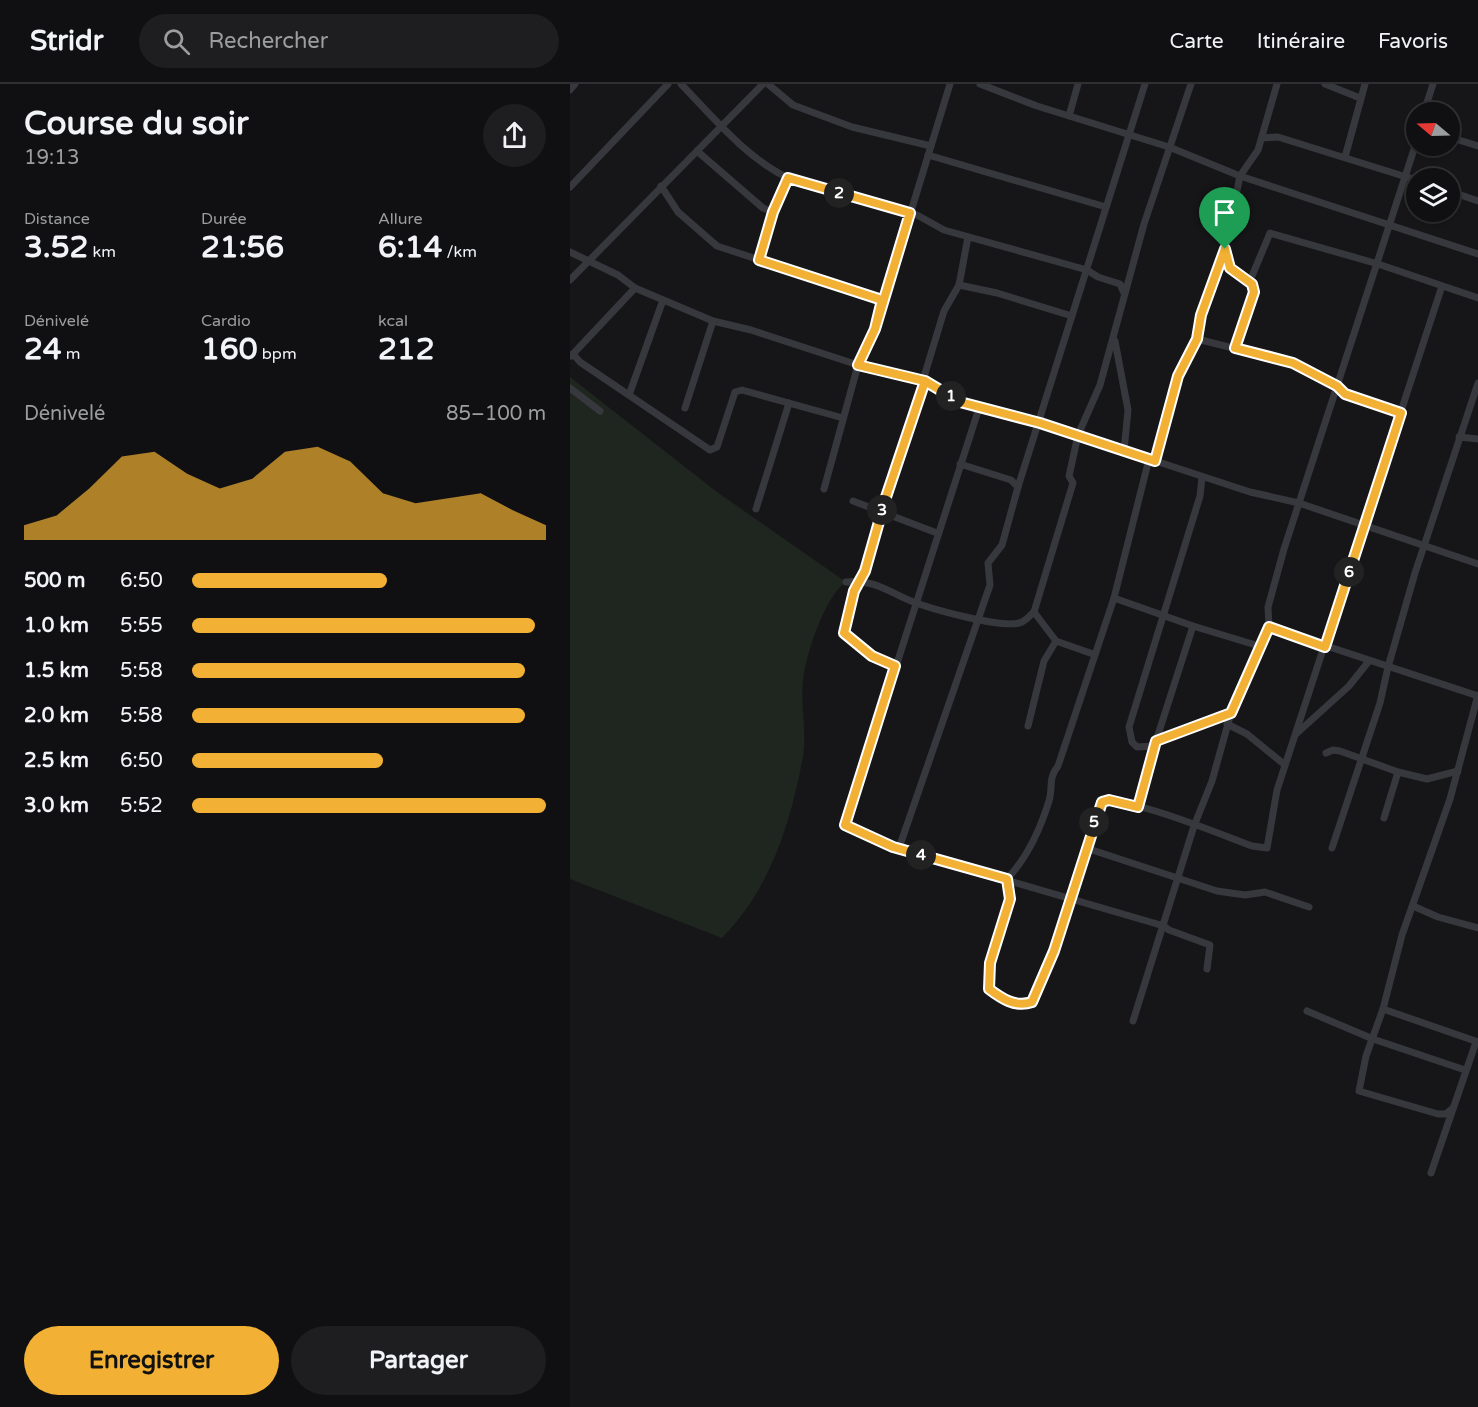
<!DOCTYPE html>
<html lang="fr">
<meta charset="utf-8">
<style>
body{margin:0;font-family:"Varela Round",sans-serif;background:#1e1e20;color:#f1f3f6;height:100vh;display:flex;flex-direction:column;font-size:22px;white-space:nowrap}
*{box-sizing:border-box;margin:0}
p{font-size:20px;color:#9c9d9f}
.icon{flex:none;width:33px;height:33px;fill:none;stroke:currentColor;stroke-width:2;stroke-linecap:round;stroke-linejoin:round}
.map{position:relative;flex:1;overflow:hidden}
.details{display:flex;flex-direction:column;background:#101012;width:570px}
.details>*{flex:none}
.needle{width:39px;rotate:289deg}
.buttons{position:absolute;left:836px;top:18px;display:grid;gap:12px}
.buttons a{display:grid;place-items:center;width:54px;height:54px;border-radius:50%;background:#101012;box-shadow:0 2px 4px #0004,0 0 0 2px #303032;font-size:30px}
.pin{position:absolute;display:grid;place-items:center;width:51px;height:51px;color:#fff;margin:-62px -26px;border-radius:50% 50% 50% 0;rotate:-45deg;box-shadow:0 0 6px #0007}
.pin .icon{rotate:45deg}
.km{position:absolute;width:30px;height:30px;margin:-15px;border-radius:50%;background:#222;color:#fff;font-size:16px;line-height:30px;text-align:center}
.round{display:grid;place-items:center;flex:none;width:63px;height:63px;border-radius:32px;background:#1e1e20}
.headline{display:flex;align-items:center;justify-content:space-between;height:102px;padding:0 24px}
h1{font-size:33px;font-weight:700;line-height:45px}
.figures{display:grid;grid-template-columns:repeat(3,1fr);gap:9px;height:102px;padding:6px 24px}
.figures div{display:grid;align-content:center}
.figures b{font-size:30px;font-weight:700}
.figures small{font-size:16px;font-weight:400}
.figures p{font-size:16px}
.chart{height:168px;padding:12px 24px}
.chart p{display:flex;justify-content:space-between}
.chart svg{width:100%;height:108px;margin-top:6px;fill:#f2b134;opacity:.7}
.primary-button{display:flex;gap:12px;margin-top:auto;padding:12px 24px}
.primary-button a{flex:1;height:69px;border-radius:36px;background:#f2b134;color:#111;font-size:24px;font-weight:700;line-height:69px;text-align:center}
.primary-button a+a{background:#1e1e20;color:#f1f3f6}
ul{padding:0 24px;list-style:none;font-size:20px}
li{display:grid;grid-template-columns:96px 72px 1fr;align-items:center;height:45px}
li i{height:15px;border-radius:8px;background:#f2b134}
header{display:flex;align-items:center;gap:36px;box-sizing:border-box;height:84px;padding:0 30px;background:#101012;border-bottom:2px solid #303032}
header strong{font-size:28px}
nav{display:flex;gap:33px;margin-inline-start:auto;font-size:21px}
.search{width:420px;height:54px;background:#1e1e20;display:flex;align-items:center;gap:15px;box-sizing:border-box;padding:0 21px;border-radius:33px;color:#9c9d9f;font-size:22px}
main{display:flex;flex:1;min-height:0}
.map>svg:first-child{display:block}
</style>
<header>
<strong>Stridr</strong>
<div class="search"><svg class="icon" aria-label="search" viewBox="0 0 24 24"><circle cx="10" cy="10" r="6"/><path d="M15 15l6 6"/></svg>Rechercher</div>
<nav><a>Carte</a><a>Itinéraire</a><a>Favoris</a></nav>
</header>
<main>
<section class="details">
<div class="headline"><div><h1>Course du soir</h1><p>19:13</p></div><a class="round"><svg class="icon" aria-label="share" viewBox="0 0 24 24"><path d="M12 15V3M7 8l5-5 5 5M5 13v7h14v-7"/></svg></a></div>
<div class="figures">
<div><p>Distance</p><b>3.52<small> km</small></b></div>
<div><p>Durée</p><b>21:56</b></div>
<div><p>Allure</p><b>6:14<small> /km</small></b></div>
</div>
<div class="figures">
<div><p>Dénivelé</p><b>24<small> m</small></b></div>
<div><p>Cardio</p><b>160<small> bpm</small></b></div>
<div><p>kcal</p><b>212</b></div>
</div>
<div class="chart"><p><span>Dénivelé</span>85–100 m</p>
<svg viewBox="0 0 160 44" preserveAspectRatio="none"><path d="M0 44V38L10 34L20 23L30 10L40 8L50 17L60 23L70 19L80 8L90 6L100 12L110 25L120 29L130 27L140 25L150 32L160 38V44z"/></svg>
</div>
<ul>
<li><b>500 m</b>6:50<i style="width:55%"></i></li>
<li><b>1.0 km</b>5:55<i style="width:97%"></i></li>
<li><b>1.5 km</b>5:58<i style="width:94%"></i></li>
<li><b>2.0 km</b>5:58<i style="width:94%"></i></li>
<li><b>2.5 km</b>6:50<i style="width:54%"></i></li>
<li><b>3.0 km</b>5:52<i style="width:100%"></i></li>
</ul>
<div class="primary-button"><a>Enregistrer</a><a>Partager</a></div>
</section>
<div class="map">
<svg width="908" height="1323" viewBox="0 0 908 1323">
<rect width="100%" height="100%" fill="#161618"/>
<path fill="#1e261f" d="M0 293 147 408 276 498C255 512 236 570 233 596 230 623 238 651 232 678 220 741 199 807 152 854L0 795Z"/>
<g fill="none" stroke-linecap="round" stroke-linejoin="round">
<g stroke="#37383d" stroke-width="7">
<path d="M111 0C142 32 176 74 218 94L347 131 374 146 517 186 528 193 550 200 554 209"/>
<path d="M198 0 223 21 282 43 361 62"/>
<path d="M410 0 467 22 599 63 670 92 908 170"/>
<path d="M755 0 790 14"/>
<path d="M0 6 5 0"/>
<path d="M854 28 863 0"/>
<path d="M499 32 508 0"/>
<path d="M879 53 908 62"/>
<path d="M692 54 708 53 846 96"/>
<path d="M127 67 193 124 203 128"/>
<path d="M358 71 536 123"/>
<path d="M775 73 795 0"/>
<path d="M91 102 108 128 147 162 312 216"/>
<path d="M0 103 98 0"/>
<path d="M879 107 908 117"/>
<path d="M655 165 660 184 682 200 684 208 665 264"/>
<path d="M0 168 48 191 65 204 143 237 181 246 288 281 355 297 390 318 470 339 680 408 729 419 908 480"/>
<path d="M189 176 203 128 218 94"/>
<path d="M0 196 193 0"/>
<path d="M677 197 682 192 700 149 808 180 908 214"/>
<path d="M389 201 427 209 502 232"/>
<path d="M627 255 723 279 767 301 775 310 831 329"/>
<path d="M545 257 558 326 554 367"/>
<path d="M3 270 10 278 140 366 147 363 165 308 172 306 273 334"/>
<path d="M1 272 65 204"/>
<path d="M0 304 30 327"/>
<path d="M59 311 93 216"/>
<path d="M115 324 143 237"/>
<path d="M409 324 275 741 323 763 594 842 599 846 640 861 637 885"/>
<path d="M889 353 908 355"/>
<path d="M579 375 544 514 488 682C478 694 483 704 479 717 470 746 457 774 437 795L440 815 420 879 419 905C431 914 446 924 462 918L484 867 532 718C558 712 652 751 682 762L697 764 707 706 872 202"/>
<path d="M585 377 608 292 627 255 631 231 655 165 670 92 688 66 707 0"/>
<path d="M390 380 441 396 448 403"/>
<path d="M254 405 288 281 305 245 380 0"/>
<path d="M283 417 367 449"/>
<path d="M186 425 219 319"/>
<path d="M276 498C303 494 322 510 346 519 366 526 430 544 449 539 455 538 459 532 464 528L486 557 523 570"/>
<path d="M544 514 623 542 689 562 699 543 698 523 714 465 846 59"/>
<path d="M464 528 503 399 499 392 508 351 530 301 574 140 621 0"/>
<path d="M623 542 586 657 661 629"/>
<path d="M699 543 908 612"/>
<path d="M325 582 302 572 274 549 284 507 295 487 374 227 389 201 398 153"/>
<path d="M657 640 677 650 715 681"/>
<path d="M458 642 474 577 486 557"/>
<path d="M726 650 779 602 799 577"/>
<path d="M584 662 567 663 562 658 559 643 630 412 632 393"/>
<path d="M756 669 763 666 770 667 828 688 857 695 888 687"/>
<path d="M568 723 585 659"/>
<path d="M814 734 828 688"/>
<path d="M329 764 420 501 418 479 432 461 448 403 575 0"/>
<path d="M516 764 647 807 675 811 695 808 739 823"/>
<path d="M762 764 810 619 818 583 845 489 908 299"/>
<path d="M843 822 868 833 908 844"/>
<path d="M813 925 908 958"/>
<path d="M737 927 803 955 895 986"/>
<path d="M563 937 624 742 642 697 661 629 689 562"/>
<path d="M883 1024 876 1030H868L789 1007 796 972 813 925 832 851 880 715 908 611"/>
<path d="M861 1089 906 958"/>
</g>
</g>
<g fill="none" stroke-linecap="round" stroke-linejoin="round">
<defs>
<path id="route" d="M655 165 631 231 627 255 608 292 585 377 470 339 390 318 355 297 288 281 305 245 312 216 189 176 203 128 218 94 340 129 305 245 288 281 355 297 316 413 295 487 284 507 274 549 302 572 325 582 275 741 323 763 437 795 440 815 420 879 419 905C431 914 445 924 462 918L484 867 532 718 539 716 568 723 586 657 661 629 699 543 755 563 831 329 775 310 767 302 723 279 665 264 684 208 682 200 660 184 655 165"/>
</defs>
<use href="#route" stroke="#fff" stroke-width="12"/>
<use href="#route" stroke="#f2b134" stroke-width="8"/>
</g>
</svg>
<div class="buttons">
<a><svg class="needle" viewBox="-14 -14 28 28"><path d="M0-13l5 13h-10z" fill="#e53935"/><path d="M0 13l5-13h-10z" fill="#9c9d9f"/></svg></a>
<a><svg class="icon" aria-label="layers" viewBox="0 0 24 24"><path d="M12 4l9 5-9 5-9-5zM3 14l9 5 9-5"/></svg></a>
</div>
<div class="pin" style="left:655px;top:165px;background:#1e9e55"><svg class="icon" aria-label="arrive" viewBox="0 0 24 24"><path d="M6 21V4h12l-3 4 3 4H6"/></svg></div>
<b class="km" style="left:381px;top:312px">1</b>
<b class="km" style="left:269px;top:109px">2</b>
<b class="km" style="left:312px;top:426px">3</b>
<b class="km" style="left:351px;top:771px">4</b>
<b class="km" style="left:524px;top:738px">5</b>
<b class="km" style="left:779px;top:488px">6</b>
</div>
</main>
